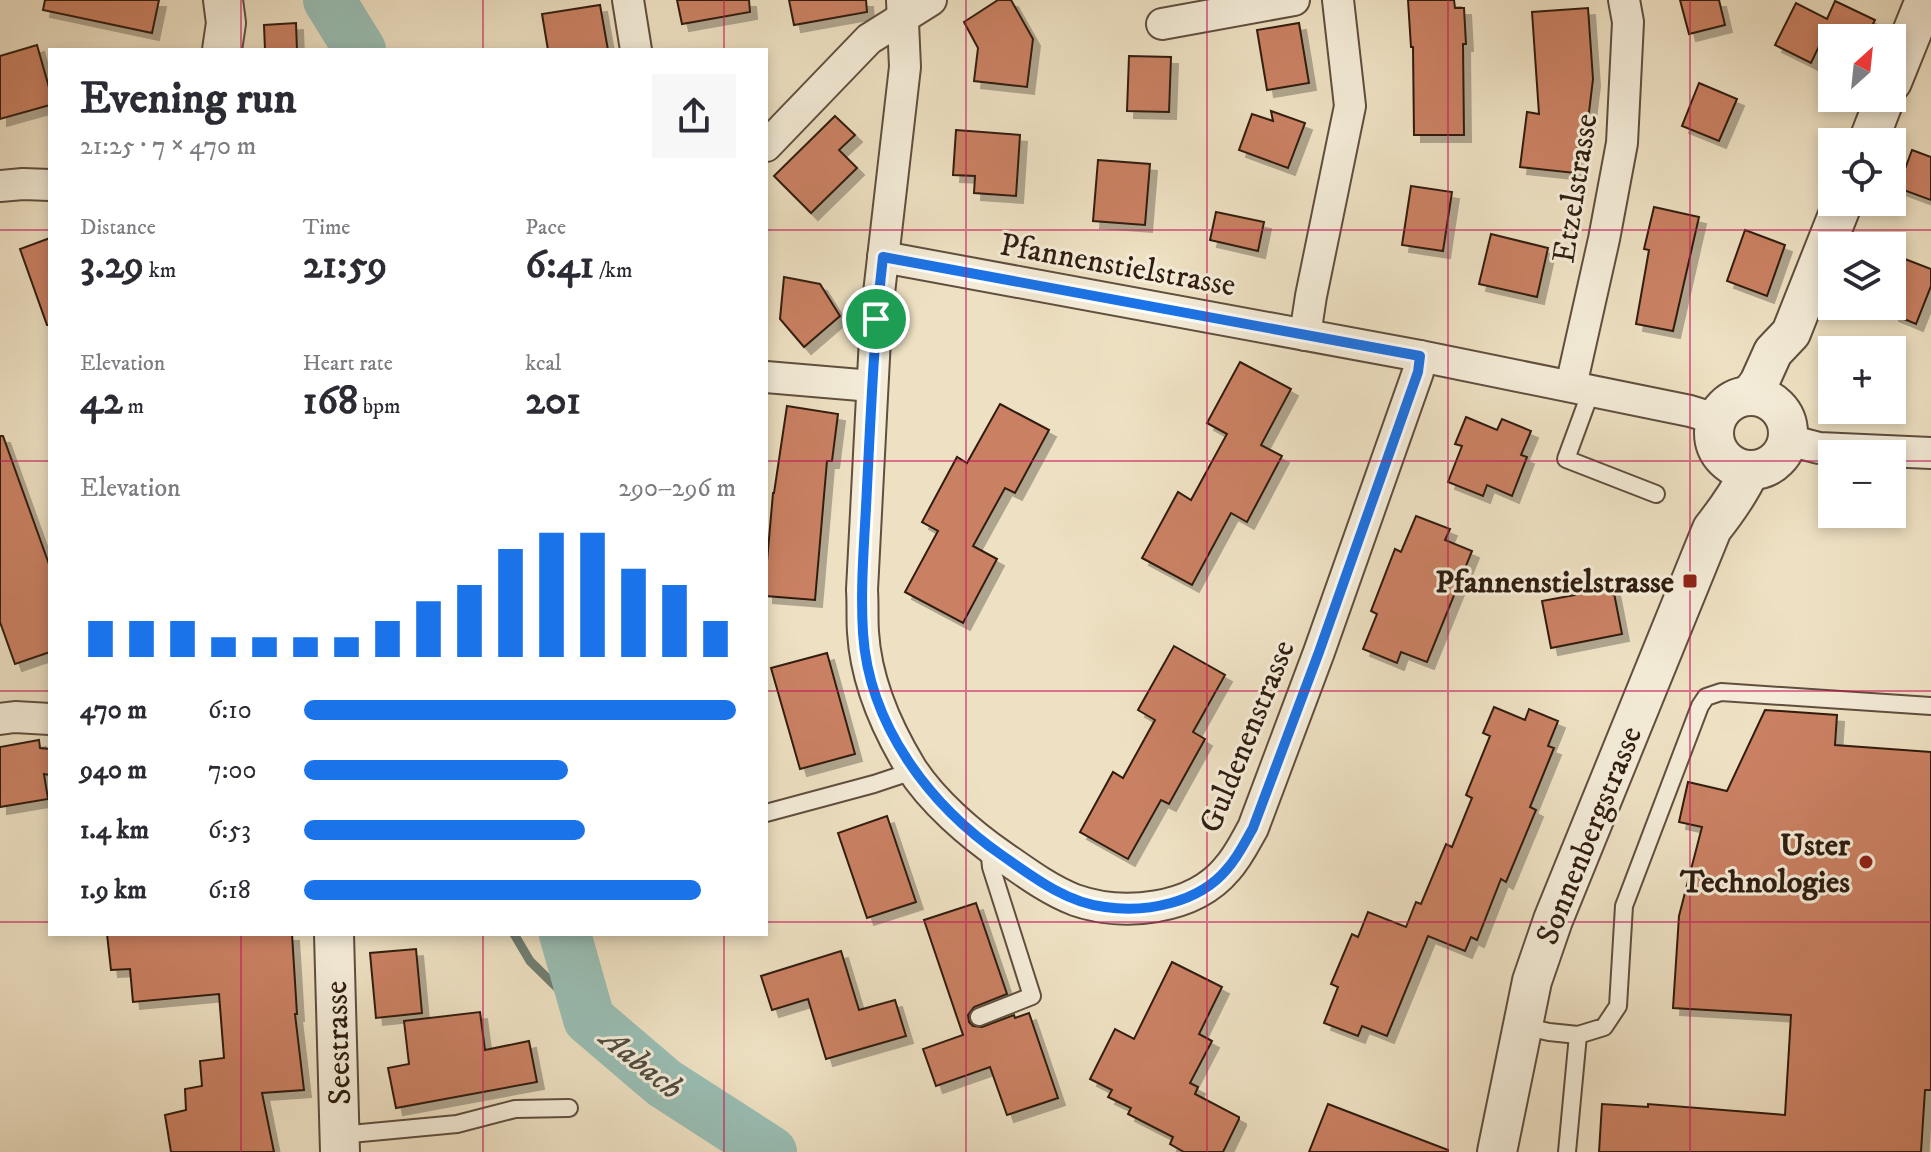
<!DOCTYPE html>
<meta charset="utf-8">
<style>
body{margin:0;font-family:"IM FELL DW Pica",serif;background:#f7f7f7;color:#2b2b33;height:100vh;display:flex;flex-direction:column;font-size:30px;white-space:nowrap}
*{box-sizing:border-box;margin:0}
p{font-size:26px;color:#7c7c81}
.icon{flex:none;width:44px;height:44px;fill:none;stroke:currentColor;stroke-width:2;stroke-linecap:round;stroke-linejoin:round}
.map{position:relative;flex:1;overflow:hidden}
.panel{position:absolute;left:48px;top:48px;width:720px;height:888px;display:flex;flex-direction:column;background:#fff;border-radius:0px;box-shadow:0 4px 12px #0003}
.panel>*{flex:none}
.needle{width:52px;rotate:27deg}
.fabs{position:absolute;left:1818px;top:24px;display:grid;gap:16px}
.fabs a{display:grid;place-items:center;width:88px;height:88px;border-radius:0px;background:#fff;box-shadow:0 4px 12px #0003;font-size:40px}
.pin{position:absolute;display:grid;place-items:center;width:68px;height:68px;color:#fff;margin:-34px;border:4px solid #fff;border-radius:50%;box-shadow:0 2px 8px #0007}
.round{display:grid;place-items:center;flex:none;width:84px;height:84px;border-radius:0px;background:#f7f7f7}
.overview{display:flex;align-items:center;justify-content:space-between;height:136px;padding:0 32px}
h1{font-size:44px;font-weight:800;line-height:60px}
.metrics{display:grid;grid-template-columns:repeat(3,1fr);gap:12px;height:136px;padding:8px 32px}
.metrics div{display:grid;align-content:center}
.metrics b{font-size:40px;font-weight:800}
.metrics small{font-size:22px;font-weight:400}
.metrics p{font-size:22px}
.chart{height:224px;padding:16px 32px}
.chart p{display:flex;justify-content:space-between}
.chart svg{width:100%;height:144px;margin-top:8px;stroke:#1a73e8;stroke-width:6}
ul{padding:0 32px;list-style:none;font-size:26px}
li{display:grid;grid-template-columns:128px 96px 1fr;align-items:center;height:60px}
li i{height:20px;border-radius:10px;background:#1a73e8}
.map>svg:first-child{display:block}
</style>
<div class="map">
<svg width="1931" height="1152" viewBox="0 0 1931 1152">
<defs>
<filter id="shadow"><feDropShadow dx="7" dy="7" stdDeviation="0" flood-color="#0004"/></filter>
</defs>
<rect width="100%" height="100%" fill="#eee1c3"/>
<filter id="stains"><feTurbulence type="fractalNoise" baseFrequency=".0025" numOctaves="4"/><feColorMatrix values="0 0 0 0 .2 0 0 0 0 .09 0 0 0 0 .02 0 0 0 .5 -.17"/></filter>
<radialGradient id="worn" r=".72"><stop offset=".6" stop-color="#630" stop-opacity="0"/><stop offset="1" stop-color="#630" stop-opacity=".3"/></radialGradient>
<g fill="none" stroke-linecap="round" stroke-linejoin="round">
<path stroke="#6f7e73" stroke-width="9" d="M514 934 530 961 589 1019"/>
<g stroke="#99beb4" stroke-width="52">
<path d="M329 0 360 50"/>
<path d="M565 934 589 1019 664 1083 771 1152"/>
</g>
</g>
<g fill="#ca8164" stroke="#301d11" stroke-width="2" filter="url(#shadow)">
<path d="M45 0H159L152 33 43 10Z"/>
<path d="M677 0H749L750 12 682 24Z"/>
<path d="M789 0H866L867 12 794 25Z"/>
<path d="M998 0H1011L1033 39 1027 87 974 81 978 48 964 22Z"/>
<path d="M1408 0H1454L1455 8H1464L1466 44H1463L1464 135H1414L1413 47H1411Z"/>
<path d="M1680 0H1719L1725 25 1689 34Z"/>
<path d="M1835 1 1875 20 1866 38H1832V47L1821 42 1811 63 1775 45 1796 3 1827 19Z"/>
<path d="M600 5 608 50H548L542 14Z"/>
<path d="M1588 8 1593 79 1586 137 1579 136 1575 173 1520 167 1527 112 1539 114 1532 12Z"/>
<path d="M296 23 297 50H265L264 25Z"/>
<path d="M1299 23 1309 83 1267 90 1257 30Z"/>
<path d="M37 45 50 91V105L0 119V56Z"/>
<path d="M1129 56 1171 57 1169 112 1127 111Z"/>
<path d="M1699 83 1737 99 1719 141 1682 126Z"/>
<path d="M1271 111 1305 123 1288 168 1239 150 1252 114 1273 121Z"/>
<path d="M835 116 855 135 839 150 857 168 811 213 774 176Z"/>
<path d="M956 130 1020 135 1016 196 974 193 975 176 953 175Z"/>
<path d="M1912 150 1931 157V200L1898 188Z"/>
<path d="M1098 160 1150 164 1145 225 1093 221Z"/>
<path d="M1411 186 1452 192 1443 251 1402 245Z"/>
<path d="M1654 207 1699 217 1673 331 1636 324 1649 250 1644 249Z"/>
<path d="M1216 212 1264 222 1258 251 1210 240Z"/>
<path d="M1745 230 1785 245 1767 296 1727 281Z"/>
<path d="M1491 234 1548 248 1537 297 1479 284Z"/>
<path d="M50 238V325H47L20 249Z"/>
<path d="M1892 254 1931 269V286L1916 324 1892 314Z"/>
<path d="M784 277 820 284 840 316 804 347 780 319Z"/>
<path d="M1240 362 1291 389 1261 445 1282 456 1247 522 1231 513 1192 585 1142 558 1178 492 1191 500 1227 434 1207 423Z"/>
<path d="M1000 404 1049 430 1015 493 1005 488 973 546 997 559 963 623 905 592 938 531 922 522 957 457 967 463Z"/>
<path d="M787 406 838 414 832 461H827L815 600 766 596V573L773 493H774Z"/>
<path d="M1466 417 1497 430 1502 419 1531 431 1521 455 1527 457 1512 496 1487 485 1483 496 1448 482 1462 446 1455 444Z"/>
<path d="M0 436H3L50 567V652L15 664 0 622Z"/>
<path d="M1416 516 1450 529 1445 540 1472 551 1427 662 1401 652 1397 663 1363 649 1377 614 1371 611 1395 549 1401 552Z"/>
<path d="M1613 588 1622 634 1551 648 1542 601Z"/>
<path d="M1174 646 1225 675 1193 732 1205 739 1169 804 1161 800 1128 859 1080 832 1113 772 1123 778 1155 720 1138 710Z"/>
<path d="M827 653 855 754 800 769 771 668Z"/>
<path d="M1494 707 1525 720 1529 709 1558 721 1548 746 1554 748 1530 807 1536 810 1506 882 1501 879 1477 940 1471 937 1465 951 1428 936 1387 1036 1362 1026 1358 1036 1324 1023 1338 987 1331 984 1352 934 1358 937 1368 912 1406 927 1416 902 1421 904 1446 844 1452 847 1472 798 1466 795 1490 736 1483 733Z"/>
<path d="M1765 710 1837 715 1835 745 1931 752V1090H1925L1921 1152H1599L1602 1104 1648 1107V1104L1785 1115 1791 1015 1673 1008 1679 916 1702 827 1679 822 1688 782 1727 791Z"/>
<path d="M39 740 40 748 50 749V775L44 774 48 799 0 807V747Z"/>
<path d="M887 816 916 902 867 918 838 833Z"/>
<path d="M976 903 1007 994 974 1007 968 1015 969 1022 973 1026 982 1027 1014 1015 1015 1018 1029 1013 1058 1098 1007 1115 990 1067 936 1086 923 1049 963 1035 924 920Z"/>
<path d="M107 934H292L297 1014H295L304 1090 262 1093 274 1152H171L165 1115 186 1110 185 1089 202 1086 200 1061 224 1058 219 994 133 1002 130 969 111 970Z"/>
<path d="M416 949 422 1013 376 1018 370 953Z"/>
<path d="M841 951 859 1010 895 1000 906 1036 826 1059 808 999 772 1010 761 976Z"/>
<path d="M1172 962 1222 987 1199 1034 1212 1041 1190 1083 1198 1087 1195 1094 1239 1117V1119L1223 1152H1184L1170 1144 1173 1137 1128 1114 1131 1108 1108 1097 1112 1090 1090 1079 1115 1029 1134 1039Z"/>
<path d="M480 1012 485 1050 529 1041 537 1082 396 1108 388 1068 409 1064 404 1021Z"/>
<path d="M1328 1104 1448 1150V1152H1309Z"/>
</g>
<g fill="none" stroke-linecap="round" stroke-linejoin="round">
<defs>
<g id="service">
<path d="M1591 391 1566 459 1656 494"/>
<path d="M766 813 874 784 913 771"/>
<path d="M979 1017 1032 996 991 867 989 847"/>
<path d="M1523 1026 1549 1032 1578 1035 1604 1027 1618 1006 1624 906 1700 706 1706 697 1721 692 1931 706"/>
<path d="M340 1135 457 1124 515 1109 569 1108"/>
<path d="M1567 1152 1578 1035"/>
</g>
<g id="minor">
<path d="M628 0 636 50"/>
<path d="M902 0 905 67 876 319 862 590C863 604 862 618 863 632 866 681 886 727 911 768 932 801 970 834 1002 856 1025 872 1049 890 1075 900 1123 917 1193 910 1227 869 1238 857 1245 842 1253 828L1319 652 1418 372 1420 356"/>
<path d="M1162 24 1294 0"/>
<path d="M766 146 869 39 931 0"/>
<path d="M0 186 23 184 50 185"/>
<path d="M883 257 1420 356 1690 411 1716 419"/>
<path d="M1305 335 1311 296 1350 106 1338 0"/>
<path d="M766 377 872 386"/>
<path d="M1571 386 1604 239 1622 143 1628 22 1624 0"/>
<path d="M1788 440 1819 448 1931 453"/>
<path d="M0 719 15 717 50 719"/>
</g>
<g id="tertiary">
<path d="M222 50 226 23 223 0"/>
<path d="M1892 82 1925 0"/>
<path d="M1868 142 1885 98"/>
<path d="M1750 395 1759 383 1773 352 1791 333 1843 202"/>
<circle cx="1751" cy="433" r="37"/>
<path d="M334 934 340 1152"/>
<path d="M1497 1152 1532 981 1553 920 1712 529C1727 510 1740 492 1750 470"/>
</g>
</defs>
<use href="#service" stroke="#604e3e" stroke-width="20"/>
<use href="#minor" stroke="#604e3e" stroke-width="34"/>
<use href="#tertiary" stroke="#604e3e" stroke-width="42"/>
<use href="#service" stroke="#f4ecd8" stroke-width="16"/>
<use href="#minor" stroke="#f4ecd8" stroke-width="30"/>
<use href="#tertiary" stroke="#f4ecd8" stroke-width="38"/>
</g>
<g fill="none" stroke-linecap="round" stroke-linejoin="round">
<defs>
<path id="route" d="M883 257 1420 356 1418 372 1319 652 1253 828C1245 842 1238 857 1227 869 1199 903 1146 913 1105 907 1067 903 1033 877 1003 856 929 805 869 725 863 633 860 584 865 535 867 487 871 410 874 334 883 257Z"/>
</defs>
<use href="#route" stroke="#fff" stroke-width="16"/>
<use href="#route" stroke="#1a73e8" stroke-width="10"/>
</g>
<path fill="none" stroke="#c2185b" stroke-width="2" stroke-opacity="0.55" d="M241 0V50M483 0V50M724 0V50M966 0V1152M1207 0V1152M1448 0V1152M1690 0V1152M0 230H50M766 230H1931M0 461H50M766 461H1832M1892 461H1931M0 691H50M766 691H1931M0 922H50M766 922H1931M241 934V1152M483 934V1152M724 934V1152"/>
<g fill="#8f2418" stroke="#f4ecd8" stroke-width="3">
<rect x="1682" y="573" width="16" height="16" rx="4"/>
<circle cx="1866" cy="862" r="8"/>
</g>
<g text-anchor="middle" stroke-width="6" stroke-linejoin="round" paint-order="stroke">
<g font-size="32" fill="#301d11" stroke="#f4ecd8">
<text transform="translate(1574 188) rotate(-81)" y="11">Etzelstrasse</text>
<text transform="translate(1118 264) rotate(10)" y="11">Pfannenstielstrasse</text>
<text transform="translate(1246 736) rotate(-68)" y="11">Guldenenstrasse</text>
<text transform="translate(1588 835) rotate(-68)" y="11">Sonnenbergstrasse</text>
<text transform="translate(337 1043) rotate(-92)" y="11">Seestrasse</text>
</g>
<g font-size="32" font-weight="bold" fill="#301d11" stroke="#f4ecd8" text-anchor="end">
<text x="1674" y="592">Pfannenstielstrasse</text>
<text x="1850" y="855">Uster<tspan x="1850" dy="37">Technologies</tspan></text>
</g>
<g font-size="34" font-style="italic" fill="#504d42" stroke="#f4ecd8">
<text transform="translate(643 1062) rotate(39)" y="12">Aabach</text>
</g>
</g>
<rect width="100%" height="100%" filter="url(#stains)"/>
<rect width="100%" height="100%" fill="url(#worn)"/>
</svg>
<div class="fabs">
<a><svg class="needle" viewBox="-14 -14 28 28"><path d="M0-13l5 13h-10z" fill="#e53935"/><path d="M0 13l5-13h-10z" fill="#7c7c81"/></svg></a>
<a><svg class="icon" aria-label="locate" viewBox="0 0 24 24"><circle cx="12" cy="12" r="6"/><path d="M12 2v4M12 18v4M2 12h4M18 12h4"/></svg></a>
<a><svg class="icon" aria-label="layers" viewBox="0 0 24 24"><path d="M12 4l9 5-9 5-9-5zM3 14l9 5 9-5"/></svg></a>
<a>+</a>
<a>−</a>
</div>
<div class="pin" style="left:876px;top:319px;background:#1e9e55"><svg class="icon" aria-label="arrive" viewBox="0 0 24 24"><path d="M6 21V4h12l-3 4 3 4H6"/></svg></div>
<section class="panel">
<div class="overview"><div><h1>Evening run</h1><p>21:25 · 7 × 470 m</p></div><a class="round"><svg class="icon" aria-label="share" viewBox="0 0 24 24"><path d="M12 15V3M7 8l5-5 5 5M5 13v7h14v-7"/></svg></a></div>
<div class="metrics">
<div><p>Distance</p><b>3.29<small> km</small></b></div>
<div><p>Time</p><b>21:59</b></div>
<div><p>Pace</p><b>6:41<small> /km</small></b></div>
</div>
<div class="metrics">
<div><p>Elevation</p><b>42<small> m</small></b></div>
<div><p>Heart rate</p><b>168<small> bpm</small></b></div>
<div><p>kcal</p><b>201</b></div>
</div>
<div class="chart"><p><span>Elevation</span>290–296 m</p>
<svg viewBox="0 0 160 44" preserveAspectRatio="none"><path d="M5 44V33M15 44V33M25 44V33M35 44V38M45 44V38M55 44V38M65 44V38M75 44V33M85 44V27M95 44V22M105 44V11M115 44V6M125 44V6M135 44V17M145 44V22M155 44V33"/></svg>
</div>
<ul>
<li><b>470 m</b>6:10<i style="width:100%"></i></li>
<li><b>940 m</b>7:00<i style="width:61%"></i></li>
<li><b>1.4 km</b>6:53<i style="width:65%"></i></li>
<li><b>1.9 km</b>6:18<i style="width:92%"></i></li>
</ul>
</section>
</div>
